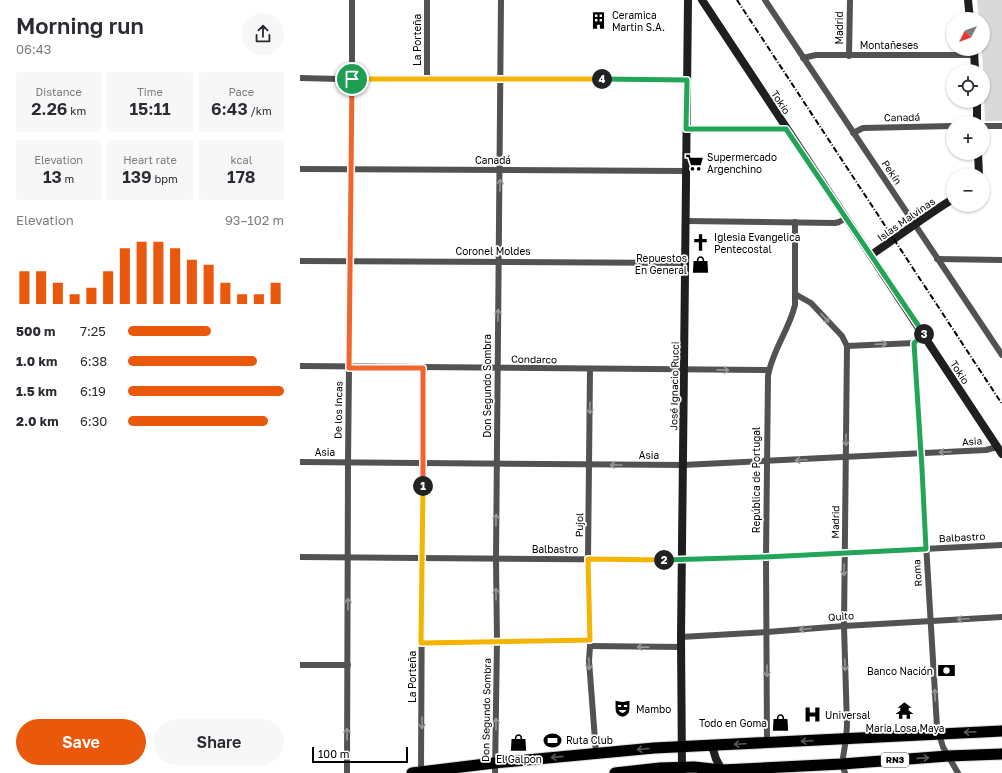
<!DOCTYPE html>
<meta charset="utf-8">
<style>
body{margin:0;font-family:"Golos Text",sans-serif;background:#f7f7f7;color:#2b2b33;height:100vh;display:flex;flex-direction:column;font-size:15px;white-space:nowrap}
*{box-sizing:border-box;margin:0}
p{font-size:13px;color:#7c7c81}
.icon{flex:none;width:22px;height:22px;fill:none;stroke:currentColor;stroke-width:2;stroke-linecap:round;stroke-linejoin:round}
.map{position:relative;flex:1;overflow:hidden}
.drawer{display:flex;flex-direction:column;background:#fff;width:300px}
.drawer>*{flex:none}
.needle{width:26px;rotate:228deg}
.fabs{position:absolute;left:646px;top:12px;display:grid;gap:8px}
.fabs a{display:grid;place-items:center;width:44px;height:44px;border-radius:50%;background:#fff;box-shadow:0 1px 3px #0004;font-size:20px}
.scale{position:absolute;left:12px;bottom:10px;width:96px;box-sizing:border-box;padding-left:4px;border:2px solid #000;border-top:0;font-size:11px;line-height:14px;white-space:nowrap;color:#000;-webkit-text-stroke:3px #fff;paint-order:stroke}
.pin{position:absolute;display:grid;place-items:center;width:34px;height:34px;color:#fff;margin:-17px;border:2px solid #fff;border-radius:50%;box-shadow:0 1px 4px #0007}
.km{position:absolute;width:20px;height:20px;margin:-10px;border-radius:50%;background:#222;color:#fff;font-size:11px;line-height:20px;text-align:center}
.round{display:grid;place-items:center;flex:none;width:42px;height:42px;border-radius:21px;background:#f7f7f7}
.overview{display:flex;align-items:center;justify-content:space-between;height:68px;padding:0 16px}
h1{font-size:22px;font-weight:600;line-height:30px}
.figures{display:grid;grid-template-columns:repeat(3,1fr);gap:6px;height:68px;padding:4px 16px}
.figures div{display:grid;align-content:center;border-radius:4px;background:#f7f7f7;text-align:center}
.figures b{font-size:17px;font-weight:600}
.figures small{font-size:11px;font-weight:400}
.figures p{font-size:11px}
.chart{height:112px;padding:8px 16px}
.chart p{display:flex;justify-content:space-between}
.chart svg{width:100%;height:72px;margin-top:4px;stroke:#ea580c;stroke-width:6}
.action{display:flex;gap:8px;margin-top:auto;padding:8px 16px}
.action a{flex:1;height:46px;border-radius:24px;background:#ea580c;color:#fff;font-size:16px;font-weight:600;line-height:46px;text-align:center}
.action a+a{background:#f7f7f7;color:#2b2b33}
ul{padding:0 16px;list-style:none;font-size:13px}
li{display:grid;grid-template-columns:64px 48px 1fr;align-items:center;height:30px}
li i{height:10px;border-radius:5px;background:#ea580c}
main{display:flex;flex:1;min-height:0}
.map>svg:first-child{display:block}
</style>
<main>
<section class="drawer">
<div class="overview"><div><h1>Morning run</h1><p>06:43</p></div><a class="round"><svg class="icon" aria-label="share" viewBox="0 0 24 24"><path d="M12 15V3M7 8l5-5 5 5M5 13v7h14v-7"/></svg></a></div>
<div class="figures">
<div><p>Distance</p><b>2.26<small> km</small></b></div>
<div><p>Time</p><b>15:11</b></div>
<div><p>Pace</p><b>6:43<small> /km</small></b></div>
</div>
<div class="figures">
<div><p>Elevation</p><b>13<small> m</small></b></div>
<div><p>Heart rate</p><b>139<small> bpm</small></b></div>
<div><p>kcal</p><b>178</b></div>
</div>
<div class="chart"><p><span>Elevation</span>93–102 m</p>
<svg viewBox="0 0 160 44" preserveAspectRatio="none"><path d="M5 44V24M15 44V24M25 44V31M35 44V38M45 44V34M55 44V24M65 44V10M75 44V6M85 44V6M95 44V10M105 44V17M115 44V20M125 44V31M135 44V38M145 44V38M155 44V31"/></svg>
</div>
<ul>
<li><b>500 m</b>7:25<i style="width:53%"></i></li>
<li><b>1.0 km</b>6:38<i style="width:83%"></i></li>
<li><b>1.5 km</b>6:19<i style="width:100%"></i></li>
<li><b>2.0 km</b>6:30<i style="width:90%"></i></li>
</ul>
<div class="action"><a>Save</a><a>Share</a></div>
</section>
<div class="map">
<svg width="702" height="773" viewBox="0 0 702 773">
<rect width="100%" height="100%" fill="#fff"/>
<path fill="#d9d9d9" d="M677 0H702V121H685L682 49H683V19H679Z"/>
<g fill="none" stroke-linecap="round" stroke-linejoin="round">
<defs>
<g id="highway">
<path d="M112 773 194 763 354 748 702 731"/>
<path d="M315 773 360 768 394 767 422 770 542 764 648 756 702 754"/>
</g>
</defs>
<use href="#highway" stroke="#dbdbdb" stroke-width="13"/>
<g stroke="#525252" stroke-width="6">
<path d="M465 0 702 355"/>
<path d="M549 56 550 0"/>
<path d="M503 58 516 55H674"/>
<path d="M0 78 79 80H387"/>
<path d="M127 79V0"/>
<path d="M683 126H702"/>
<path d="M386 129H486"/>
<path d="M553 133 563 128 653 126"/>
<path d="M0 169 385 171"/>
<path d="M386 221 535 223 539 222 546 218"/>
<path d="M637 259 702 260"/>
<path d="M0 261 386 263"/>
<path d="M495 294 511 303 542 336 547 346 544 626 547 726 546 739 542 764 545 773"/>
<path d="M614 343 637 727 643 747 658 773"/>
<path d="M547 346 614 343 624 334"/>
<path d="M0 366 469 370"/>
<path d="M290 369 288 559 290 646 289 661 296 753"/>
<path d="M0 462 383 465 686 450 697 447"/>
<path d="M0 557 382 560 466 557 702 545"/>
<path d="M381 637 467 632 544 626 702 617"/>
<path d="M121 643 290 640"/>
<path d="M290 646 382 647"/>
<path d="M0 665H48"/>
<path d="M467 743 466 557 468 376C472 351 489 330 495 305V222"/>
<path d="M121 771 123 368"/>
<path d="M47 773 48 462 52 89V0"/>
<path d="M195 773 197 641 196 559 201 0"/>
</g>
<g stroke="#1f1f1f" stroke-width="8">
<path d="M402 0 702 454"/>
<path d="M668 0 670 19"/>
<path d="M674 49 675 71"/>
<path d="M677 101V123"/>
<path d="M678 153 679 175"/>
<path d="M571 255C598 237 625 216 653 199"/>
<path d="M412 746 416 759 423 772"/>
<path d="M382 773 381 637 388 0"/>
</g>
<use href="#highway" stroke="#000" stroke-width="11"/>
<path stroke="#000" stroke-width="2" stroke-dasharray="6 2 1 2" stroke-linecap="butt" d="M437 0 702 404"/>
</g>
<defs><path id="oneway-shaft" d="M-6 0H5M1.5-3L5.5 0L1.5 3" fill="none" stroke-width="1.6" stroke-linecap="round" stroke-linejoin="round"/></defs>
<g stroke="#979797">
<use href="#oneway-shaft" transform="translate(200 185) rotate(-89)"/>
<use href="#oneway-shaft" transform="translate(198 315) rotate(-89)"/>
<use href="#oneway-shaft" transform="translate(525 318) rotate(47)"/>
<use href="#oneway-shaft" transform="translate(581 344) rotate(-2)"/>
<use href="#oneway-shaft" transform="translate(423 370) rotate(1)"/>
<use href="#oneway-shaft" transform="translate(290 408) rotate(90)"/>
<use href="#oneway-shaft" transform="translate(546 440) rotate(91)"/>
<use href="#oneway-shaft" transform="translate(645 452) rotate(177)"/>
<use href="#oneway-shaft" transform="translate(501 460) rotate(177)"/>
<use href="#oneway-shaft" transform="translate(316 465) rotate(-180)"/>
<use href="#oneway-shaft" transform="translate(196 520) rotate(-89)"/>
<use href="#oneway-shaft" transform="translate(544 570) rotate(90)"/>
<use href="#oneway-shaft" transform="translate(196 594) rotate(-91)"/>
<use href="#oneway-shaft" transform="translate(48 604) rotate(-90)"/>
<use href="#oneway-shaft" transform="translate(663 619) rotate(177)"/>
<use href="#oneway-shaft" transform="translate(505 629) rotate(175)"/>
<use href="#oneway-shaft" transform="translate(343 647) rotate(-179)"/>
<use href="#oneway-shaft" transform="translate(289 664) rotate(88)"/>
<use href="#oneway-shaft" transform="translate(545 665) rotate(88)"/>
<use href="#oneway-shaft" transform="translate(467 671) rotate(90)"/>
<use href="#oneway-shaft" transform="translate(635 695) rotate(-93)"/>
<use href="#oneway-shaft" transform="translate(122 723) rotate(90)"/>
<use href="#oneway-shaft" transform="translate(196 724) rotate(-90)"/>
<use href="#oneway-shaft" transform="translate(47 734) rotate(-90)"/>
</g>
<g stroke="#595959">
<use href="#oneway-shaft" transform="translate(670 732) rotate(177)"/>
<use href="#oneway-shaft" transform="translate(507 741) rotate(177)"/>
<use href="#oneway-shaft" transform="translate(440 744) rotate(177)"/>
<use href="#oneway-shaft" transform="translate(343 749) rotate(175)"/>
<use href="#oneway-shaft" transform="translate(257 757) rotate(174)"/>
<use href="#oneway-shaft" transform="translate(623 758) rotate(-4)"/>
</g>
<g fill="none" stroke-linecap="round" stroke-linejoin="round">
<defs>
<path id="split-1" d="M52 79 49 368H123V486"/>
<path id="split-2" d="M123 486 121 643 290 640 288 559 364 560"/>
<path id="split-3" d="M364 560 466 557 626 549 622 469 614 343 624 334"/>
<path id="split-4" d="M302 79 387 80 386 129H486L624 334"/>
<path id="split-5" d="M52 79H302"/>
</defs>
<use href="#split-1" stroke="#fff" stroke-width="8"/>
<use href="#split-2" stroke="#fff" stroke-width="8"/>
<use href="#split-3" stroke="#fff" stroke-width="8"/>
<use href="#split-4" stroke="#fff" stroke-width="8"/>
<use href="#split-5" stroke="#fff" stroke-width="8"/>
<use href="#split-1" stroke="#f0652b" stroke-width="5"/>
<use href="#split-2" stroke="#f5b400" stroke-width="5"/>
<use href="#split-3" stroke="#22a559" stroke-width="5"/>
<use href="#split-4" stroke="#22a559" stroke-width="5"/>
<use href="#split-5" stroke="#f5b400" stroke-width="5"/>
</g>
<defs>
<symbol id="building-bare" viewBox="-9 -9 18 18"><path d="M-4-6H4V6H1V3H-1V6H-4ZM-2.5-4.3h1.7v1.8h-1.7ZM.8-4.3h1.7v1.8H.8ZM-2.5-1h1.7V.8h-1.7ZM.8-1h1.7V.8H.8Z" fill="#000" stroke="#fff" stroke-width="2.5" paint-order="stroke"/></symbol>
<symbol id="supermarket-bare" viewBox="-9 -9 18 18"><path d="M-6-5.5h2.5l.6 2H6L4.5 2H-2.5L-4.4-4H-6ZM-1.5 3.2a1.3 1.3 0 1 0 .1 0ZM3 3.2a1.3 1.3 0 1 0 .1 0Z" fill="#000" stroke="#fff" stroke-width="2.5" paint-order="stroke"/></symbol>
<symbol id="church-bare" viewBox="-9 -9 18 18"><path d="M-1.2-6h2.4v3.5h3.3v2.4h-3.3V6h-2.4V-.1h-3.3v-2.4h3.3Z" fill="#000" stroke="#fff" stroke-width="2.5" paint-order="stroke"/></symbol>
<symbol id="shop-bare" viewBox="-9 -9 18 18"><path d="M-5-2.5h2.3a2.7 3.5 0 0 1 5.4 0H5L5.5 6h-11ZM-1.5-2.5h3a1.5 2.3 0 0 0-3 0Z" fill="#000" stroke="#fff" stroke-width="2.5" paint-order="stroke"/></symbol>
<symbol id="bank-bare" viewBox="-9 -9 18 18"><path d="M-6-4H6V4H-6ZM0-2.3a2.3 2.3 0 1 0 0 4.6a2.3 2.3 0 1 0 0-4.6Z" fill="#000" stroke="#fff" stroke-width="2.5" paint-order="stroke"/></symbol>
<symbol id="theatre-bare" viewBox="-9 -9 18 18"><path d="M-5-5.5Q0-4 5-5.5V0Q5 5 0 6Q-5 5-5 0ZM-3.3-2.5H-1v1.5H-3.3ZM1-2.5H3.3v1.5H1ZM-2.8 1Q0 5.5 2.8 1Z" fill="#000" stroke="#fff" stroke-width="2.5" paint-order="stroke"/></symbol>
<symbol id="temple-bare" viewBox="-9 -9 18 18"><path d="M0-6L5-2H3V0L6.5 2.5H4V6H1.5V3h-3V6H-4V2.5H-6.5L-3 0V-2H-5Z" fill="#000" stroke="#fff" stroke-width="2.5" paint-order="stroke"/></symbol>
<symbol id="hospital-bare" viewBox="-9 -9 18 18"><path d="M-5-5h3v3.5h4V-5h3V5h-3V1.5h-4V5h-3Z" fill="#000" stroke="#fff" stroke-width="2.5" paint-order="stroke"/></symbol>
<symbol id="stadium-bare" viewBox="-9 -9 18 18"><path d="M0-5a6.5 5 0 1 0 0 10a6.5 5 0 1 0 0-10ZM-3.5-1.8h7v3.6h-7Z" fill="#000" stroke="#fff" stroke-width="2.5" paint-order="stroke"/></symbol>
</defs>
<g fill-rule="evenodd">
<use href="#building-bare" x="286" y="8" width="25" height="25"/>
<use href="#supermarket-bare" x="382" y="150" width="25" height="25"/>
<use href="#church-bare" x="388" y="230" width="25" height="25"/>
<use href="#shop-bare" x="388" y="252" width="25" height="25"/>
<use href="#bank-bare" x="634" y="658" width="25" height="25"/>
<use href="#theatre-bare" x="310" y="696" width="25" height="25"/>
<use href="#temple-bare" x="592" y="698" width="25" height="25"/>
<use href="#hospital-bare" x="500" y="702" width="25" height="25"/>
<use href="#shop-bare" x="468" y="710" width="25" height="25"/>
<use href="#stadium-bare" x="240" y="728" width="25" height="25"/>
<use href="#shop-bare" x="206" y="730" width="25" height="25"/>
</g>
<g text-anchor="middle" stroke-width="3.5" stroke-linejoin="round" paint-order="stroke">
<rect fill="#fff" stroke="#4c4c4c" stroke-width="1" x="581" y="753" width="28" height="14" rx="3"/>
<g font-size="9" font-weight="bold" fill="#000">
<text x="595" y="763">RN3</text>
</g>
<g font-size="10" fill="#000" stroke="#fff" text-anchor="start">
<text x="312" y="19">Ceramica<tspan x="312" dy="12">Martin S.A.</tspan></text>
<text x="407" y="161">Supermercado<tspan x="407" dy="12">Argenchino</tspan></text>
<text x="414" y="241">Iglesia Evangelica<tspan x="414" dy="12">Pentecostal</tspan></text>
<text x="387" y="262" text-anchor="end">Repuestos<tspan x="387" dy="12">En General</tspan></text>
<text x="633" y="675" text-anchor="end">Banco Nación</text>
<text x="336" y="713">Mambo</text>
<text x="525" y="719">Universal</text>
<text x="467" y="727" text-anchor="end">Todo en Goma</text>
<text x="605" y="732" text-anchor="middle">Maria Losa Maya</text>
<text x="266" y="744">Ruta Club</text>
<text x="219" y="763" text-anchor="middle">El Galpon</text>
</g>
<g font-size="10" fill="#000" stroke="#fff">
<text transform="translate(539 28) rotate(-90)" y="4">Madrid</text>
<text transform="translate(117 40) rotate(-90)" y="4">La Porteña</text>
<text x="589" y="49">Montañeses</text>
<text transform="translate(481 102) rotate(57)" y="4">Tokio</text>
<text transform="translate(602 117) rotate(-1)" y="4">Canadá</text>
<text x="193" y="164">Canadá</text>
<text transform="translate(592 172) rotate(56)" y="4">Pekín</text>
<text transform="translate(606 219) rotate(-35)" y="4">Islas Malvinas</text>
<text x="193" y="255">Coronel Moldes</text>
<text transform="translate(234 359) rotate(1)" y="4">Condarco</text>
<text transform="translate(660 372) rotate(57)" y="4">Tokio</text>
<text transform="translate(187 386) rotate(-90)" y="4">Don Segundo Sombra</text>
<text transform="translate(374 386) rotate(-89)" y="4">José Ignacio Rucci</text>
<text transform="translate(38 410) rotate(-89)" y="4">De los Incas</text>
<text transform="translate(672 441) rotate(-4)" y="4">Asia</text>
<text x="25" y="456">Asia</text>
<text x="349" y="459">Asia</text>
<text transform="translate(456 480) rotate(-90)" y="4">República de Portugal</text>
<text transform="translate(535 522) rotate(-89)" y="4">Madrid</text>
<text transform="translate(279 525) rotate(-89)" y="4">Pujol</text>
<text transform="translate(662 537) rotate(-3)" y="4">Balbastro</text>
<text x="255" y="553">Balbastro</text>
<text transform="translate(617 573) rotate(-94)" y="4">Roma</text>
<text transform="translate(541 616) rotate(-4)" y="4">Quito</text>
<text transform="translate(112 677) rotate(-90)" y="4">La Porteña</text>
<text transform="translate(186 710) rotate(-89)" y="4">Don Segundo Sombra</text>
</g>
</g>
</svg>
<div class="fabs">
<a><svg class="needle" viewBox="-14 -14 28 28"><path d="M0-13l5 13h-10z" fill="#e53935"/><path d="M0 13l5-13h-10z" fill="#7c7c81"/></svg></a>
<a><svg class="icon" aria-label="locate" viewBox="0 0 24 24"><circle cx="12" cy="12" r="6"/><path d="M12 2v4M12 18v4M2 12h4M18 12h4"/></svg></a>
<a>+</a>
<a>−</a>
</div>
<div class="scale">100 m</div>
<div class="pin" style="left:52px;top:79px;background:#1e9e55"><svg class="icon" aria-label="arrive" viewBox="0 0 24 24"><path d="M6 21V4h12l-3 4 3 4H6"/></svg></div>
<b class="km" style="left:123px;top:486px">1</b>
<b class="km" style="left:364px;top:560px">2</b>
<b class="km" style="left:624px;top:334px">3</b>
<b class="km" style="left:302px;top:79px">4</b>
</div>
</main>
